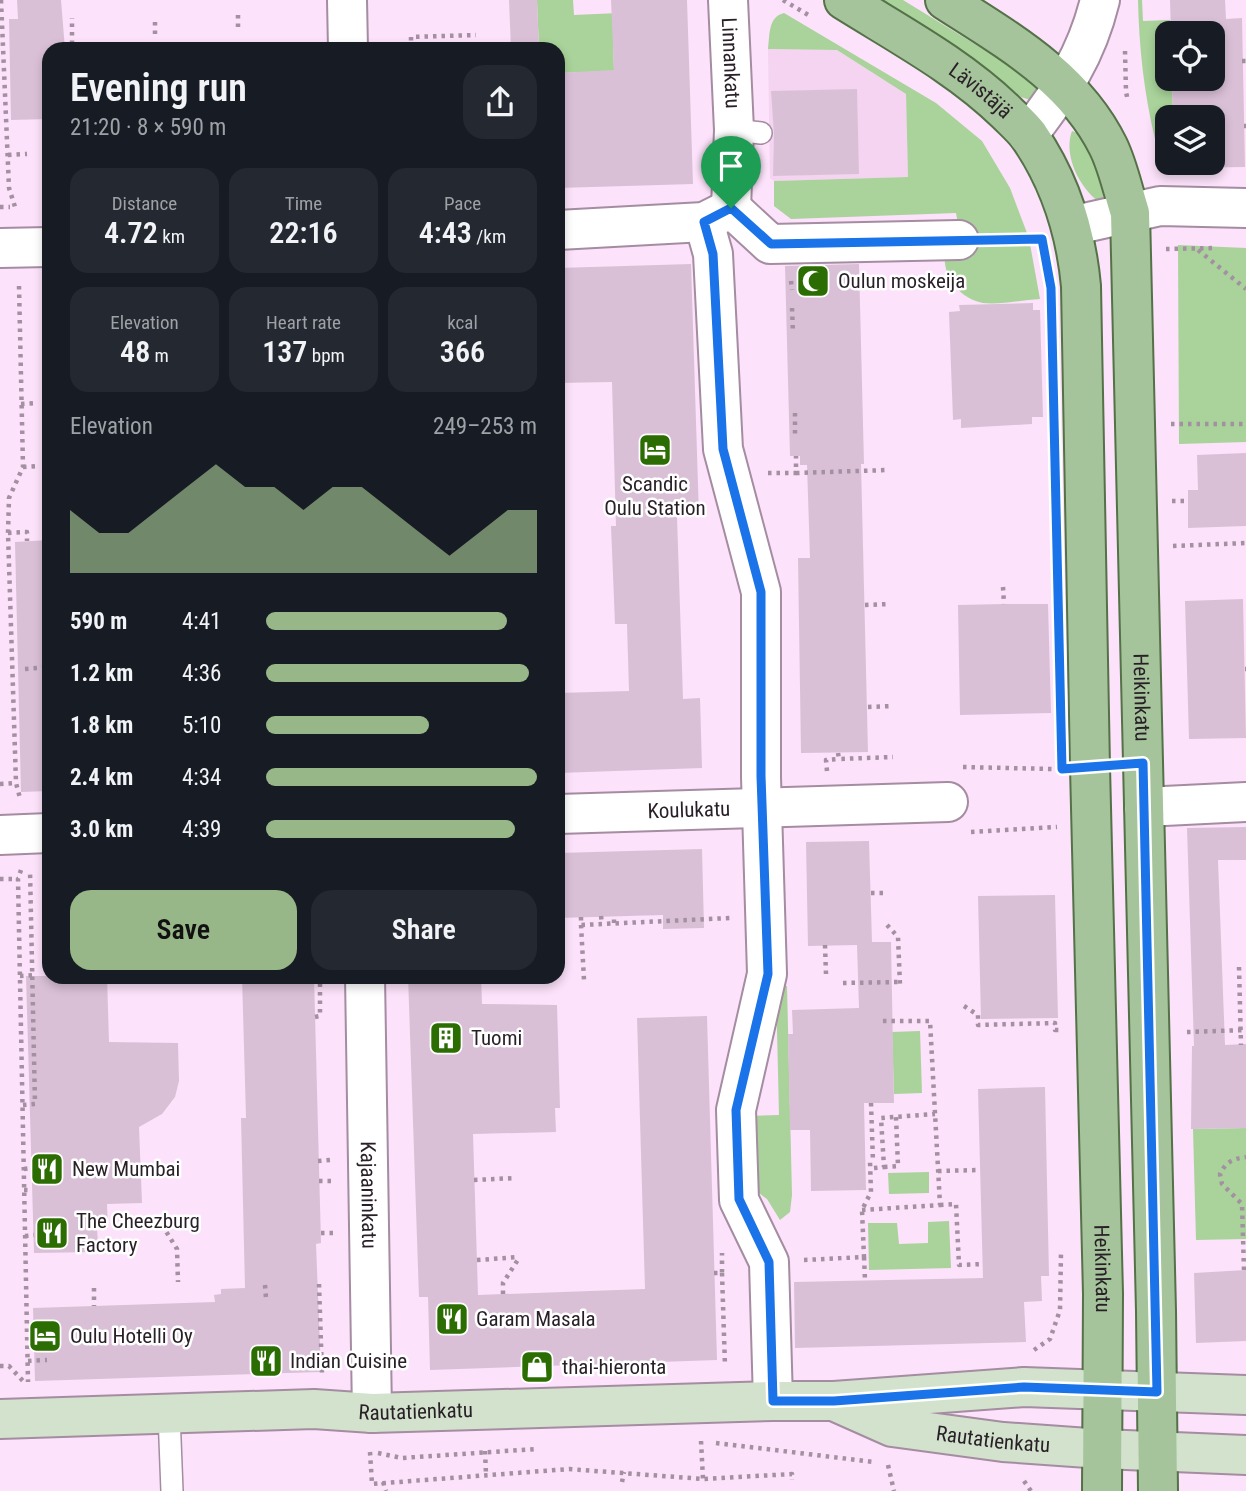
<!DOCTYPE html>
<meta charset="utf-8">
<style>
body{margin:0;font-family:"Roboto Condensed",sans-serif;background:#242831;color:#f1f3f6;height:100vh;display:flex;flex-direction:column;font-size:26px;white-space:nowrap}
*{box-sizing:border-box;margin:0}
p{font-size:23px;color:#9ea1a6}
.icon{flex:none;width:38px;height:38px;fill:none;stroke:currentColor;stroke-width:2;stroke-linecap:round;stroke-linejoin:round}
.map{position:relative;flex:1;overflow:hidden}
.side{position:absolute;left:42px;top:42px;width:523px;height:942px;display:flex;flex-direction:column;background:#171b24;border-radius:21px;box-shadow:0 4px 10px #0003}
.side>*{flex:none}
.controls{position:absolute;left:1155px;top:21px;display:grid;gap:14px}
.controls a{display:grid;place-items:center;width:70px;height:70px;border-radius:14px;background:#171b24;box-shadow:0 4px 10px #0003;font-size:35px}
.pin{position:absolute;display:grid;place-items:center;width:60px;height:60px;color:#fff;margin:-72px -30px;border-radius:50% 50% 50% 0;rotate:-45deg;box-shadow:0 0 7px #0007}
.pin .icon{rotate:45deg}
.round{display:grid;place-items:center;flex:none;width:74px;height:74px;border-radius:21px;background:#242831}
.head{display:flex;align-items:center;justify-content:space-between;height:119px;padding:0 28px}
h1{font-size:38px;font-weight:600;line-height:52px}
.figures{display:grid;grid-template-columns:repeat(3,1fr);gap:10px;height:119px;padding:7px 28px}
.figures div{display:grid;align-content:center;border-radius:18px;background:#242831;text-align:center}
.figures b{font-size:30px;font-weight:600}
.figures small{font-size:19px;font-weight:400}
.figures p{font-size:19px}
.chart{height:196px;padding:14px 28px}
.chart p{display:flex;justify-content:space-between}
.chart svg{width:100%;height:126px;margin-top:7px;fill:#98b788;opacity:.7}
.cta{display:flex;gap:14px;margin-top:auto;padding:14px 28px}
.cta a{flex:1;height:80px;border-radius:21px;background:#98b788;color:#111;font-size:28px;font-weight:600;line-height:80px;text-align:center}
.cta a+a{background:#242831;color:#f1f3f6}
ul{padding:0 28px;list-style:none;font-size:23px}
li{display:grid;grid-template-columns:112px 84px 1fr;align-items:center;height:52px}
li i{height:18px;border-radius:9px;background:#98b788}
.map>svg:first-child{display:block}
</style>
<div class="map">
<svg width="1246" height="1491" viewBox="0 0 1246 1491">
<rect width="100%" height="100%" fill="#fce2fa"/>
<path fill="#f4d4f1" d="M768 49 837 50 906 94 908 177 774 181 770 178Z"/>
<g fill="#a9d39a">
<path d="M537 0H573L574 15 619 13 613 38 614 71 558 73V49H539Z"/>
<path d="M882 0H903L1017 70 1049 97 1030 100 1021 97 962 50Z"/>
<path d="M1138 0H1142L1143 21 1170 20 1171 33H1167V79H1172L1173 117H1167V139H1155C1144 93 1139 47 1138 0Z"/>
<path d="M784 13 936 103 982 141 1010 188 1027 233 960 235 956 213 791 219 774 206V181L908 177 906 94 837 50 768 49C770 34 768 17 784 13Z"/>
<path d="M1072 131 1077 133C1090 153 1103 174 1103 198L1099 202C1079 187 1063 155 1072 131Z"/>
<path d="M1030 244 1040 299C1022 300 1000 305 983 303 960 299 942 276 945 254L956 247Z"/>
<path d="M1178 245 1246 248V442L1179 444Z"/>
<path d="M776 986H787L792 1195 790 1212 780 1220 767 1199 749 1186 747 1116 779 1115Z"/>
<path d="M920 1031 922 1093 894 1094 892 1032Z"/>
<path d="M1246 1128V1239L1196 1240 1193 1129Z"/>
<path d="M929 1172V1193L889 1194 888 1173Z"/>
<path d="M949 1221 951 1268 869 1270 868 1223H897L899 1244 928 1243V1222Z"/>
</g>
<g fill="#dac0d7">
<path d="M17 0H61L65 49H49V119L11 120 9 19H18Z"/>
<path d="M509 0H537L539 49H511Z"/>
<path d="M611 0H687L693 184 558 188V73L614 70Z"/>
<path d="M1170 0H1225L1226 19 1242 18 1245 167 1174 168V163H1213V117H1173L1172 79H1213V33H1171Z"/>
<path d="M857 89 859 174 773 176 774 134 771 91Z"/>
<path d="M691 264 699 516 677 517 683 699 700 698 702 768 558 773V693L629 691 627 624H615L611 526H616L612 382 558 383V268Z"/>
<path d="M859 264 864 464H861L868 752 801 753 798 558H810L807 465H800V456H790L785 266Z"/>
<path d="M1033 303V310H1040L1043 417H1032V424L961 428V419L953 420 949 312 960 311 959 305Z"/>
<path d="M1246 453V526L1188 528V490H1198L1197 455Z"/>
<path d="M49 540V791L21 792 15 542Z"/>
<path d="M1243 599 1246 738 1189 739 1185 601Z"/>
<path d="M1004 604H1048L1051 713 960 715 958 605Z"/>
<path d="M1246 827V860H1218L1225 1045 1246 1044V1128L1191 1129 1192 1046H1194L1187 828Z"/>
<path d="M869 841 872 942H891L894 1103H864L866 1190 811 1191 810 1130H790L788 1034H793L792 1010 859 1008 857 945 808 946 806 842Z"/>
<path d="M702 849 704 928 663 929V915L558 918V853Z"/>
<path d="M1055 895 1058 1018 981 1019 978 896Z"/>
<path d="M26 976H107L109 1042 178 1043 179 1081 175 1097 162 1114 139 1127 142 1203 107 1204 108 1229H97L98 1243H95V1252L34 1253Z"/>
<path d="M242 976H314L321 1243 316 1244 321 1372 35 1381 33 1308 215 1302 214 1295 221 1294V1289L245 1288 241 1118H246Z"/>
<path d="M408 976H481L482 1004 557 1005 560 1108H555L556 1132 473 1134 478 1295 645 1289 637 1018 707 1016 717 1360 430 1370 428 1297H419Z"/>
<path d="M1045 1087 1049 1276H1041L1042 1301 1024 1302 1026 1342 795 1348 794 1282 983 1278 978 1089Z"/>
<path d="M1246 1270V1341L1196 1343 1194 1273Z"/>
</g>
<g fill="none" stroke-linecap="round" stroke-linejoin="round">
<defs>
<g id="lane">
<path d="M734 130 761 133"/>
<path d="M169 1414 172 1491"/>
</g>
<g id="street">
<path d="M347 0 348 49"/>
<path id="s1" d="M728 0 734 130 731 208"/>
<path d="M1028 135C1063 89 1086 57 1100 0"/>
<path d="M731 208 770 244 959 240"/>
<path d="M704 222 713 254 723 449 761 592V777L767 974 736 1110 739 1200 769 1262 773 1401"/>
<path d="M1071 226 1160 206 1246 208"/>
<path d="M558 230 704 222 726 211"/>
<path d="M0 248 49 247"/>
<path d="M1144 807 1246 802"/>
<path id="s2" d="M558 814 948 802"/>
<path d="M0 835 49 833"/>
<path id="s3" d="M365 976 372 1413"/>
</g>
<g id="secondary">
<path id="s4" d="M838 1403 892 1427 1003 1442 1102 1449 1246 1455"/>
<path id="s5" d="M0 1419 314 1409 372 1413 773 1401H834L1024 1387 1246 1395"/>
</g>
<g id="primary">
<path id="s6" d="M844 0C900 35 960 67 1007 113 1014 120 1023 128 1029 136 1060 181 1076 232 1081 286L1090 767 1103 1294 1102 1491"/>
<path id="s7" d="M945 0C1007 40 1074 77 1108 146 1118 166 1123 191 1130 213L1156 1311 1158 1491"/>
</g>
</defs>
<use href="#lane" stroke="#a48ca1" stroke-width="24"/>
<use href="#street" stroke="#a48ca1" stroke-width="42"/>
<use href="#secondary" stroke="#a48ca1" stroke-width="42"/>
<use href="#primary" stroke="#547148" stroke-width="42"/>
<g stroke="#a390a1" stroke-width="4.5" stroke-dasharray="3.5 5" stroke-linecap="butt">
<path d="M1 0 9 188 16 210"/>
<path d="M783 0 810 16"/>
<path d="M238 15V32"/>
<path d="M155 34V17"/>
<path d="M72 44V18"/>
<path d="M411 49V37L476 35"/>
<path d="M1125 51 1126 92 1128 101"/>
<path d="M1242 61H1246"/>
<path d="M1244 126H1246"/>
<path d="M8 155 27 154"/>
<path d="M0 207H10"/>
<path d="M995 240 1035 239"/>
<path d="M1166 249 1217 248"/>
<path d="M1198 250 1246 289"/>
<path d="M791 281 792 290"/>
<path d="M19 286 23 467 9 498 8 533 16 783 20 798"/>
<path d="M792 308 793 333"/>
<path d="M21 404 37 403"/>
<path d="M795 413V436"/>
<path d="M1171 424H1246"/>
<path d="M23 467 38 466"/>
<path d="M768 473H796V456"/>
<path d="M796 473 888 470"/>
<path d="M1172 501H1188"/>
<path d="M8 533 27 532V541"/>
<path d="M1173 546 1246 543"/>
<path d="M1003 587 1004 604"/>
<path d="M865 605 889 604"/>
<path d="M25 669 49 667"/>
<path d="M1245 669H1246"/>
<path d="M868 707 892 706"/>
<path d="M838 753 839 759 893 757"/>
<path d="M963 767 1052 769"/>
<path d="M827 771 826 760 839 759"/>
<path d="M0 784 16 783"/>
<path d="M971 832 1057 827"/>
<path d="M21 870 18 879 28 1382"/>
<path d="M0 879H18"/>
<path d="M871 893H886"/>
<path d="M601 916 602 924"/>
<path d="M581 917V925L730 918"/>
<path d="M614 923V916"/>
<path d="M581 925 584 980"/>
<path d="M887 925 898 937 900 985"/>
<path d="M825 945 826 974"/>
<path d="M1239 967 1241 1045"/>
<path d="M20 976 35 975"/>
<path d="M843 983 900 982"/>
<path d="M964 1006 978 1015V1025L1055 1023V1030H1060"/>
<path d="M315 1017 320 1016V980L329 979"/>
<path d="M1187 1032 1246 1030"/>
<path d="M871 1103 873 1162"/>
<path d="M23 1105 35 1104 30 870"/>
<path d="M318 1161 330 1160"/>
<path d="M884 1167 898 1166 896 1117"/>
<path d="M874 1168 884 1167 881 1118 935 1114"/>
<path d="M24 1169 32 1168"/>
<path d="M938 1171 980 1170"/>
<path d="M474 1180 516 1178"/>
<path d="M319 1181H331"/>
<path d="M24 1190H32"/>
<path d="M940 1205 956 1204 959 1265 982 1264"/>
<path d="M862 1210 940 1205 930 1021H880"/>
<path d="M162 1225 177 1249 178 1282"/>
<path d="M321 1233H333"/>
<path d="M25 1236 34 1235"/>
<path d="M864 1257 865 1280"/>
<path d="M477 1260 519 1257"/>
<path d="M804 1260 864 1257 862 1210 871 1192 870 1162H873"/>
<path d="M1244 1270 1242 1204 1222 1184 1220 1174C1226 1162 1232 1159 1246 1157"/>
<path d="M714 1273H722V1253"/>
<path d="M722 1273 725 1366"/>
<path d="M319 1284 322 1374"/>
<path d="M265 1285 266 1298"/>
<path d="M94 1288V1306"/>
<path d="M503 1294V1283L519 1258"/>
<path d="M1034 1350 1050 1339 1060 1310 1061 1253"/>
<path d="M28 1361 47 1360"/>
<path d="M0 1366H9L23 1381"/>
<path d="M701 1441 703 1479"/>
<path d="M716 1443 874 1462"/>
<path d="M485 1451 486 1474"/>
<path d="M370 1452 372 1484 569 1469 703 1479 792 1474V1480"/>
<path d="M378 1453 402 1458 536 1449"/>
<path d="M888 1465 894 1491"/>
<path d="M1024 1481 1031 1491"/>
<path d="M383 1482 386 1491"/>
<path d="M622 1482 624 1472"/>
</g>
<use href="#lane" stroke="#fff" stroke-width="21"/>
<use href="#street" stroke="#fff" stroke-width="38"/>
<use href="#secondary" stroke="#d3e2cd" stroke-width="38"/>
<use href="#primary" stroke="#a6c49b" stroke-width="38"/>
</g>
<g fill="none" stroke-linecap="round" stroke-linejoin="round">
<defs>
<path id="route" d="M731 208 771 244 1042 239 1051 288 1062 769 1143 763 1157 1392 1024 1387 834 1401H773L769 1262 739 1199 736 1110 768 974 761 776V592L723 449 713 254 704 222Z"/>
</defs>
<use href="#route" stroke="#fff" stroke-width="14"/>
<use href="#route" stroke="#1a73e8" stroke-width="9"/>
</g>
<defs>
<symbol id="mosque-square" viewBox="-11 -11 22 22"><rect x="-9" y="-9" width="18" height="18" rx="4" fill="#2b6d02" stroke="#fff"/><path d="M3.5-4.9A6 6 0 1 0 3.5 4.9A5 5 0 1 1 3.5-4.9Z" fill="#fff"/></symbol>
<symbol id="hotel-square" viewBox="-11 -11 22 22"><rect x="-9" y="-9" width="18" height="18" rx="4" fill="#2b6d02" stroke="#fff"/><path d="M-6-4.5h1.5V1H6V5H4.5V3h-9V5H-6ZM-4 0a1.8 1.8 0 1 1 3.6 0ZM.5 0V-2.5h3Q6-2.5 6 0Z" fill="#fff"/></symbol>
<symbol id="building-square" viewBox="-11 -11 22 22"><rect x="-9" y="-9" width="18" height="18" rx="4" fill="#2b6d02" stroke="#fff"/><path d="M-4-6H4V6H1V3H-1V6H-4ZM-2.5-4.3h1.7v1.8h-1.7ZM.8-4.3h1.7v1.8H.8ZM-2.5-1h1.7V.8h-1.7ZM.8-1h1.7V.8H.8Z" fill="#fff"/></symbol>
<symbol id="restaurant-square" viewBox="-11 -11 22 22"><rect x="-9" y="-9" width="18" height="18" rx="4" fill="#2b6d02" stroke="#fff"/><path d="M-5-6h1v4h1v-4h1v4h1v-4h1v5L-1.5 .5V6h-2V.5L-5-1ZM5-6V6H3V1.5H1.5Q1.5-4 5-6Z" fill="#fff"/></symbol>
<symbol id="shop-square" viewBox="-11 -11 22 22"><rect x="-9" y="-9" width="18" height="18" rx="4" fill="#2b6d02" stroke="#fff"/><path d="M-5-2.5h2.3a2.7 3.5 0 0 1 5.4 0H5L5.5 6h-11ZM-1.5-2.5h3a1.5 2.3 0 0 0-3 0Z" fill="#fff"/></symbol>
</defs>
<g fill-rule="evenodd">
<use href="#mosque-square" x="794" y="262" width="38" height="38"/>
<use href="#hotel-square" x="636" y="431" width="38" height="38"/>
<use href="#building-square" x="427" y="1019" width="38" height="38"/>
<use href="#restaurant-square" x="28" y="1150" width="38" height="38"/>
<use href="#restaurant-square" x="33" y="1214" width="38" height="38"/>
<use href="#restaurant-square" x="433" y="1300" width="38" height="38"/>
<use href="#hotel-square" x="26" y="1317" width="38" height="38"/>
<use href="#restaurant-square" x="247" y="1342" width="38" height="38"/>
<use href="#shop-square" x="518" y="1348" width="38" height="38"/>
</g>
<g text-anchor="middle" stroke-width="5" stroke-linejoin="round" paint-order="stroke">
<g font-size="21" fill="#281f27" stroke="#fff">
<text dy="7" stroke="none"><textPath href="#s1" startOffset="63">Linnankatu</textPath></text>
<text dy="7" stroke="none"><textPath href="#s6" startOffset="164">Lävistäjä</textPath></text>
<text dy="7" stroke="none"><textPath href="#s7" startOffset="777">Heikinkatu</textPath></text>
<text dy="7" stroke="none"><textPath href="#s2" startOffset="131">Koulukatu</textPath></text>
<text dy="7" stroke="none"><textPath href="#s3" startOffset="219">Kajaaninkatu</textPath></text>
<text dy="7" stroke="none"><textPath href="#s6" startOffset="1374">Heikinkatu</textPath></text>
<text dy="7" stroke="none"><textPath href="#s5" startOffset="416">Rautatienkatu</textPath></text>
<text dy="7" stroke="none"><textPath href="#s4" startOffset="161">Rautatienkatu</textPath></text>
</g>
<g font-size="21" fill="#281f27" stroke="#fff" text-anchor="start">
<text x="838" y="288">Oulun moskeija</text>
<text x="655" y="491" text-anchor="middle">Scandic<tspan x="655" dy="24">Oulu Station</tspan></text>
<text x="471" y="1045">Tuomi</text>
<text x="72" y="1176">New Mumbai</text>
<text x="76" y="1228">The Cheezburg<tspan x="76" dy="24">Factory</tspan></text>
<text x="476" y="1326">Garam Masala</text>
<text x="70" y="1343">Oulu Hotelli Oy</text>
<text x="290" y="1368">Indian Cuisine</text>
<text x="562" y="1374">thai-hieronta</text>
</g>
</g>
</svg>
<div class="controls">
<a><svg class="icon" aria-label="locate" viewBox="0 0 24 24"><circle cx="12" cy="12" r="6"/><path d="M12 2v4M12 18v4M2 12h4M18 12h4"/></svg></a>
<a><svg class="icon" aria-label="layers" viewBox="0 0 24 24"><path d="M12 4l9 5-9 5-9-5zM3 14l9 5 9-5"/></svg></a>
</div>
<div class="pin" style="left:731px;top:208px;background:#1e9e55"><svg class="icon" aria-label="arrive" viewBox="0 0 24 24"><path d="M6 21V4h12l-3 4 3 4H6"/></svg></div>
<section class="side">
<div class="head"><div><h1>Evening run</h1><p>21:20 · 8 × 590 m</p></div><a class="round"><svg class="icon" aria-label="share" viewBox="0 0 24 24"><path d="M12 15V3M7 8l5-5 5 5M5 13v7h14v-7"/></svg></a></div>
<div class="figures">
<div><p>Distance</p><b>4.72<small> km</small></b></div>
<div><p>Time</p><b>22:16</b></div>
<div><p>Pace</p><b>4:43<small> /km</small></b></div>
</div>
<div class="figures">
<div><p>Elevation</p><b>48<small> m</small></b></div>
<div><p>Heart rate</p><b>137<small> bpm</small></b></div>
<div><p>kcal</p><b>366</b></div>
</div>
<div class="chart"><p><span>Elevation</span>249–253 m</p>
<svg viewBox="0 0 160 44" preserveAspectRatio="none"><path d="M0 44V22L10 30L20 30L30 22L40 14L50 6L60 14L70 14L80 22L90 14L100 14L110 22L120 30L130 38L140 30L150 22L160 22V44z"/></svg>
</div>
<ul>
<li><b>590 m</b>4:41<i style="width:89%"></i></li>
<li><b>1.2 km</b>4:36<i style="width:97%"></i></li>
<li><b>1.8 km</b>5:10<i style="width:60%"></i></li>
<li><b>2.4 km</b>4:34<i style="width:100%"></i></li>
<li><b>3.0 km</b>4:39<i style="width:92%"></i></li>
</ul>
<div class="cta"><a>Save</a><a>Share</a></div>
</section>
</div>
